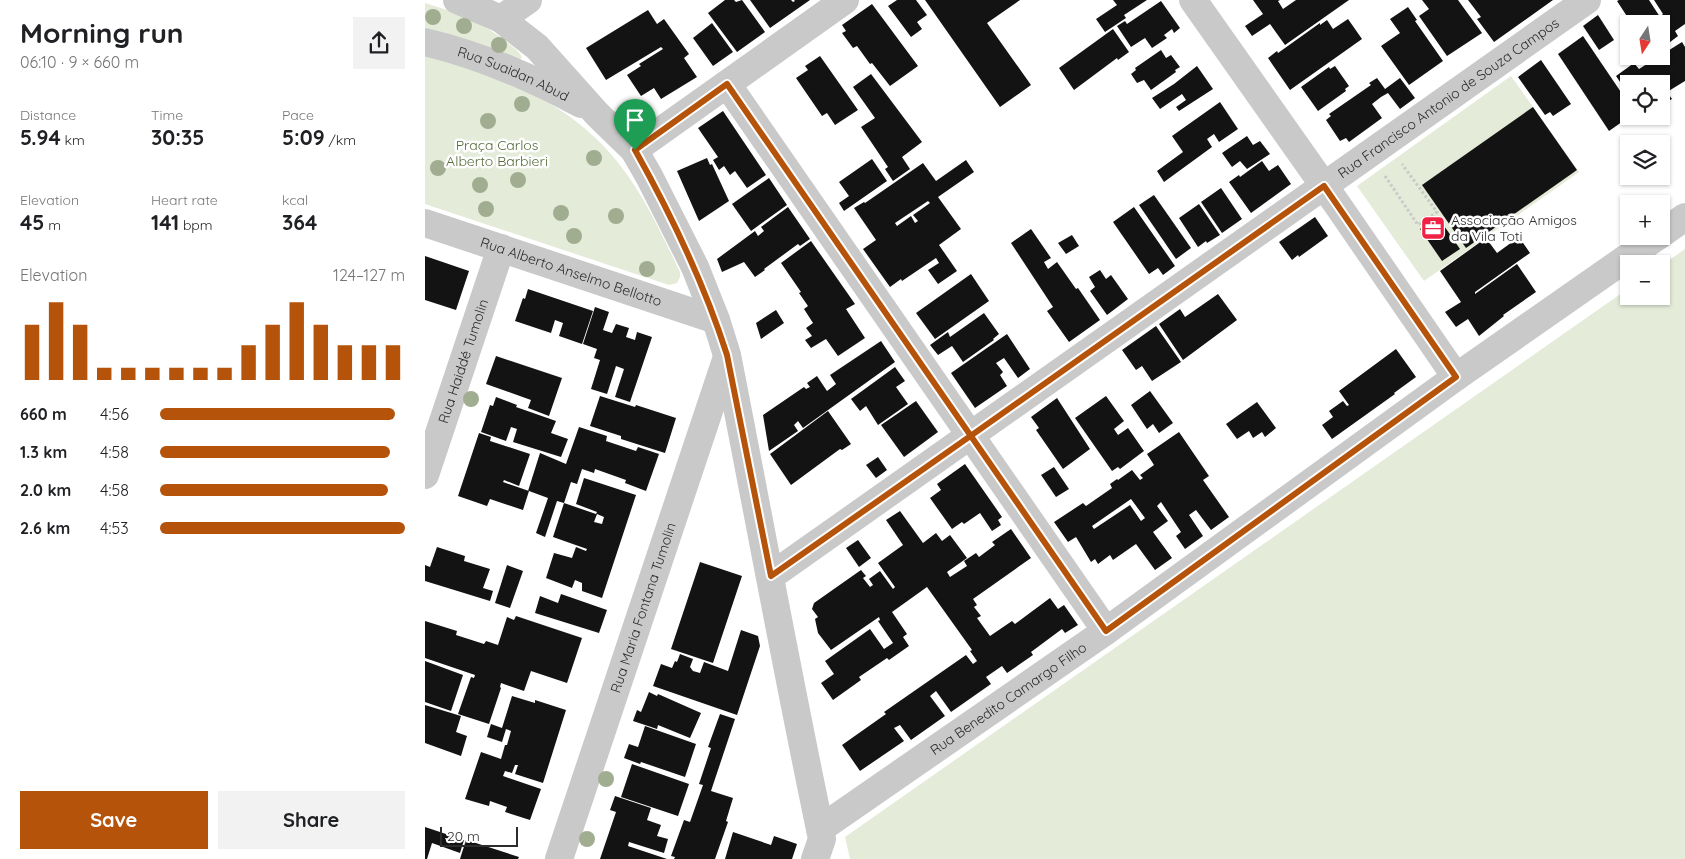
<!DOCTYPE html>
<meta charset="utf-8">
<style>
body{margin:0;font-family:Quicksand,sans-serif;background:#f2f2f2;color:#202124;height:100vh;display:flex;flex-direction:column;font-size:19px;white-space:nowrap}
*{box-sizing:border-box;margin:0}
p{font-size:16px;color:#757577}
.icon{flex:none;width:28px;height:28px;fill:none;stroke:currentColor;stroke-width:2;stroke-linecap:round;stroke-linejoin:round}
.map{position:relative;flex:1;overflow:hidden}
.details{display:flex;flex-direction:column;background:#fff;width:425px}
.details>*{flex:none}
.needle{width:32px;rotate:192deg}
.tools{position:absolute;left:1195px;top:15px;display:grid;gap:10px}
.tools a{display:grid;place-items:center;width:50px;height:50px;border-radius:0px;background:#fff;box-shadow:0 1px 4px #0004;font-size:25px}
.scale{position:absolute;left:15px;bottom:12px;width:78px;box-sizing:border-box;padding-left:5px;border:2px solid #2c2c2c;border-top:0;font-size:14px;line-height:18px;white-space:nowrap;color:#2c2c2c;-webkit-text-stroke:4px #fff;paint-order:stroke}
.pin{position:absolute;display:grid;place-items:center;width:42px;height:42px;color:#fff;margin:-51px -21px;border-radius:50% 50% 50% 0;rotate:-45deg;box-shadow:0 0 5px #0007}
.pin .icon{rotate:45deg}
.round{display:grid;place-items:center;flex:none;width:52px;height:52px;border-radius:0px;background:#f2f2f2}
.overview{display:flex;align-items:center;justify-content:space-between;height:85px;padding:0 20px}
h1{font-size:28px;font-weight:800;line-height:38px}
.figures{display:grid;grid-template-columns:repeat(3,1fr);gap:8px;height:85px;padding:5px 20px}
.figures div{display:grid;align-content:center}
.figures b{font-size:21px;font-weight:800}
.figures small{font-size:14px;font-weight:400}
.figures p{font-size:14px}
.chart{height:140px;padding:10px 20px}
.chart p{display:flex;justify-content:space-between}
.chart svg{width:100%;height:90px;margin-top:5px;stroke:#b45309;stroke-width:6}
.primary-button{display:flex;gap:10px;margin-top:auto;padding:10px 20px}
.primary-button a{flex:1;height:58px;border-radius:0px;background:#b45309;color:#fff;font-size:20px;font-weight:800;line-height:58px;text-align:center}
.primary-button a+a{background:#f2f2f2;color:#202124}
ul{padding:0 20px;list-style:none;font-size:16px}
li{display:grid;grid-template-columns:80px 60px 1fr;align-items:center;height:38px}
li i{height:12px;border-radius:6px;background:#b45309}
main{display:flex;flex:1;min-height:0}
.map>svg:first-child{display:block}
</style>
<main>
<section class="details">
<div class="overview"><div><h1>Morning run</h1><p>06:10 · 9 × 660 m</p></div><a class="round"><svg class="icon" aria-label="share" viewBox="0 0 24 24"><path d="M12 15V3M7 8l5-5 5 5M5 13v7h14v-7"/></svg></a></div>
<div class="figures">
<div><p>Distance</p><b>5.94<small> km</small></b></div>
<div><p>Time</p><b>30:35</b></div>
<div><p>Pace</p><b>5:09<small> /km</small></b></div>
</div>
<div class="figures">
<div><p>Elevation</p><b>45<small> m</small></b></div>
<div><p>Heart rate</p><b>141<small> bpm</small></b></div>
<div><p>kcal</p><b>364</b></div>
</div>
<div class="chart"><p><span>Elevation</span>124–127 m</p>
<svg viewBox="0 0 160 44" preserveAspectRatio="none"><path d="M5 44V17M15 44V6M25 44V17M35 44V38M45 44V38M55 44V38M65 44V38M75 44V38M85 44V38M95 44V27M105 44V17M115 44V6M125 44V17M135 44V27M145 44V27M155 44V27"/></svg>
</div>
<ul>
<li><b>660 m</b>4:56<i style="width:96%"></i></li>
<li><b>1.3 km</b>4:58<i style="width:94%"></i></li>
<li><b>2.0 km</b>4:58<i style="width:93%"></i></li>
<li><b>2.6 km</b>4:53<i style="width:100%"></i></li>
</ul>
<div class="primary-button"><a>Save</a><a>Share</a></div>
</section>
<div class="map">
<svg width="1260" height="859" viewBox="0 0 1260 859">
<rect width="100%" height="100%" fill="#fff"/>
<g fill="#e4ebd8">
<path d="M0 3C30 12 60 23 84 44 89 48 95 52 97 58L93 60 26 35 0 28Z"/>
<path d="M0 53C79 76 154 105 203 176 224 206 239 239 255 272V277L252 283 244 285 0 204Z"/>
<path d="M1086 76 1154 172 999 281 932 186Z"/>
<path d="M1260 249V859H425L420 837 1204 288V296H1236V266Z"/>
</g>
<g fill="#131313" fill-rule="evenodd">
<path d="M300 0H309L311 2 317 0 340 32 312 52 283 13Z"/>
<path d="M325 0H366L368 2 370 1 369 0H385L345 28Z"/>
<path d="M472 0H491L502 15 492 22 497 29 486 37 463 6Z"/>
<path d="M500 0H595L562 23 606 85 575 107Z"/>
<path d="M688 0H722L699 15 701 18 680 32 671 19 692 5Z"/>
<path d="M828 0H855L853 1 858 9 871 0H924L860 45 845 24 827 36 820 26 838 14Z"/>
<path d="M997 0H1033L1057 33 1022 56 994 16 1004 9Z"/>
<path d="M1043 0H1128L1069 42 1052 19 1056 17Z"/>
<path d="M1194 0H1224L1235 17 1238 14 1229 0H1260V24L1250 31 1253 36 1236 49V24H1207L1192 1Z"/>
<path d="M736 1 755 28 749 33 747 29 739 35 742 38 727 48 720 38 706 47 692 26 700 21 702 24Z"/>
<path d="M447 4 493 66 465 86 447 63 445 64 432 46 428 48 417 33 421 31 417 25Z"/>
<path d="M983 7 992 20 990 21 1018 61 984 85 956 46 975 33 965 19Z"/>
<path d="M223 10 232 24 239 19 264 54 259 58 272 77 236 99 229 88 216 96 202 75 216 66 214 64 238 49 236 47 181 80 161 48Z"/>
<path d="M1173 15 1189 40 1174 50 1158 26Z"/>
<path d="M923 19 937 39 865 90 843 58 852 51 853 53 895 23V25L902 20 908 29Z"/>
<path d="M287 23 308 52 288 66 268 38Z"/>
<path d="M688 29 704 52 693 60 692 58 649 90 634 68Z"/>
<path d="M1158 36 1204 104V117L1184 131 1133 54Z"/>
<path d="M1257 42 1260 47V81L1242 92 1247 99 1236 105V84H1204V95L1191 76 1209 63 1214 69Z"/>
<path d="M736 50 741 58 746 55 755 67 750 70 751 72 726 90 719 80 712 83 706 74 711 70 710 68Z"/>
<path d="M395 56 433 110 410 125 402 113 397 116 371 78 383 70 380 66Z"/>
<path d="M1116 60 1146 104 1128 116 1125 112 1120 115 1093 77Z"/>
<path d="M772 66 788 89 754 111 751 107 761 100 757 94 735 109 727 98 749 84Z"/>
<path d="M910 66 924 86 920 89 921 91 893 111 876 87 904 67 905 69Z"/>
<path d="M446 74 497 142 477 157 485 169 468 181 460 169 463 167 436 127 450 118 428 87Z"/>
<path d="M952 78 960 89 975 78 990 98 975 109 963 93 956 97 947 104 957 118 924 142 921 138 915 141 901 120 906 116 904 114 946 85 944 83Z"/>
<path d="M795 102 813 129 794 142 789 134 782 139 787 147 739 182 732 171 758 152 747 136Z"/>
<path d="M1108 107 1152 170 1041 248 997 185Z"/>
<path d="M298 111 341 175 322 188 310 171 305 175 299 166 294 170 288 160 293 157 273 128Z"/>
<path d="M822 136 828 145 835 141 845 154 822 169 815 161 807 167 797 153Z"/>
<path d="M282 158 285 165 287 164 304 201 274 221 252 171Z"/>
<path d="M447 159 462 181 419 211 414 203 424 196 414 182Z"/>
<path d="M541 160 549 172 513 197 536 229 514 245 532 271 513 284 503 270 514 263 511 258 477 281 476 279 465 287 438 249 451 240 429 208 439 202 440 203 498 163 511 181ZM503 201 505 203 488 215 493 221 490 223 486 216 472 226 470 223Z"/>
<path d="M837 161 844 171 853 165 866 184 826 213 804 182 814 175 815 177Z"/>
<path d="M344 178 362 205 326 231 307 204Z"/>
<path d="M796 188 817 219 797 233 776 202Z"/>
<path d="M729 195 766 248 751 259 714 205Z"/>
<path d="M774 204 795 235 782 243 781 241 773 247 754 218Z"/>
<path d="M363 207 385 239 375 246 373 244 339 269 340 270 330 277 319 262 297 272 292 259 330 231 333 236 339 231 336 227Z"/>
<path d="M709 207 750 266 738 275 733 268 724 274 688 222Z"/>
<path d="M890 217 903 236 874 257 873 255 867 260 854 242Z"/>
<path d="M1013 217 1035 249 1017 261 995 229Z"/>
<path d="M606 229 626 258 619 262 623 269 632 262 651 289 653 288 675 320 644 342 622 311 628 307 586 243Z"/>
<path d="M647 235 654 246 641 254 633 243Z"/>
<path d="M1094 237 1105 253 1050 292V294L1092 264 1111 292 1078 315 1079 316 1054 336 1043 319 1031 327 1020 312 1036 302 1015 271 1061 238 1072 253Z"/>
<path d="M386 241 430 304 421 309 440 338 413 356 401 339 386 348 380 340 387 336 381 328 388 323 379 309 383 306 374 293 376 292 356 263Z"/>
<path d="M0 256 44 271 31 310 0 300Z"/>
<path d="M675 270 681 279 686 275 703 299 682 315 665 291 670 287 664 277Z"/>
<path d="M546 274 564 301 510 339 491 313Z"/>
<path d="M103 289 168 311 157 344 134 336 138 323 130 320 126 333 90 321 98 298 100 299Z"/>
<path d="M793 294 812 320 758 360 734 324 755 309 760 317Z"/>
<path d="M170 307 184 312 178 330 187 333 191 324 204 328 201 337 210 340 212 332 227 337 205 402 190 397 199 369 191 366 182 394 166 389 175 360 169 358 172 349 158 344Z"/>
<path d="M351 310 359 323 336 339 331 323Z"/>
<path d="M559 313 574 334 568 339 569 340 538 362 527 346 513 355 505 345 523 332 525 337Z"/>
<path d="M731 326 756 362 727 381 717 366 711 370 697 350Z"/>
<path d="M582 334 605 369 593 378 579 358 571 363 578 372 575 375 582 386 550 408 526 373Z"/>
<path d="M456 341 470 362 378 428 373 421 369 425 373 431 344 451 338 415 379 387 381 389 385 387 382 383 392 376 402 391 411 384 405 375Z"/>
<path d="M971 349 991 377 969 393 970 394 907 439 897 425 908 417 904 411 918 401 922 406 924 405 914 391Z"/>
<path d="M71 356 137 378 124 416 103 408 106 400 61 384Z"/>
<path d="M470 367 480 381 471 387 483 404 453 425 441 406 435 411 426 399Z"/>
<path d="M725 391 748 423 734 433 728 424 722 429 706 405Z"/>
<path d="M175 396 210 407 211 405 251 418 240 453 196 439V436L165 426Z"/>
<path d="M681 396 699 421 689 429 693 435 703 428 719 451 695 469 693 467 687 471 650 418Z"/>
<path d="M71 397 92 405 91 407 131 421 126 433 143 439 136 457 88 442 92 429 86 427 81 441 56 432 65 405 68 406Z"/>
<path d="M632 398 665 449 638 469 611 430 614 428 606 417Z"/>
<path d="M491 401 513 432 479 457 456 425Z"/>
<path d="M832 402 851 428 840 437 837 432 828 438 824 431 812 439 801 424Z"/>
<path d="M403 411 426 444 417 450 415 449 366 485 345 454Z"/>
<path d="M154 427 182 436 181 441 211 451 213 447 234 454 221 491 200 483 201 480 170 469 169 473 157 469 152 484 146 482 139 503 132 501 120 537 111 533 123 498 104 491 98 510 65 499 62 506 33 496 54 433 66 437 65 441 105 454 94 486 79 480 78 482 104 491H103L115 453 141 464Z"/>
<path d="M754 432 784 476 778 480 804 517 786 530 771 510 764 515 778 536 760 549 751 536 756 532 736 502 732 506 743 521 728 532 747 558 730 570 711 544 688 560 685 555 673 564 670 559 666 562 651 537 643 542 629 522 658 503 661 506 687 488 685 484 692 479 693 480 707 470 715 480 718 478 715 475 729 465 722 454ZM706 499 720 518 716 521 705 505 669 529 667 526Z"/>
<path d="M453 457 462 470 451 478 441 465Z"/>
<path d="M540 464 577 517 573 520 576 525 567 531 555 513 539 524 537 522 527 529 505 498 516 490 512 484Z"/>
<path d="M629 467 644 489 631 497 616 475Z"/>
<path d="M159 478 211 495 177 598 157 591V583L150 580 147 588 121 578 129 553 147 558 151 547 161 551 162 549 128 537 139 503 171 514 172 512 151 504ZM172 514 179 517 177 524 169 522Z"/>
<path d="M475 511 498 543 511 533 517 541 525 535 542 558 522 572 525 577 542 566 539 561 551 553 554 557 570 545 567 542 586 529 606 558 548 599 552 605 549 607 556 616 552 618 565 636 587 621 590 624 625 598 633 609 639 605 653 625 640 633 637 629 606 652 608 655 582 673 577 666 561 677 566 684 526 712 511 691 505 696 520 716 486 740 475 725 469 728 479 741 435 771 417 745 461 714 459 712 541 655 548 664 552 661 545 651 547 650 502 587 467 612 482 634 478 637 484 646 464 660 462 658 434 677 436 680 408 700 396 683 409 674 400 661 445 629 459 649 468 643 453 621 455 620 454 617 406 650 393 633 390 619 393 617 387 609 389 603 436 570 441 576 438 578 445 587 448 585 444 579 455 571 468 589 470 587 453 563 478 545 461 520Z"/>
<path d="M433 540 446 558 434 567 421 548Z"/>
<path d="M12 547 40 556 39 561 65 569 58 588 68 591 65 601 0 581V565L5 567Z"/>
<path d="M275 562 317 576 288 663 246 649Z"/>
<path d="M82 565 98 571 85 608 70 603Z"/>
<path d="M136 594 182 610 174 633 110 613 115 596 133 603Z"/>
<path d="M91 616 157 638 142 683 106 671 99 691 76 683 75 687 76 688 64 724 33 714 46 677 49 678 50 675 0 658V621L32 631 31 635 59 644 61 641 73 645 82 617 89 620Z"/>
<path d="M316 630 333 636 335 646 312 715 228 686 236 664 247 668 250 661 252 662 255 654 268 659 265 667 268 671 275 673 279 662 303 671Z"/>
<path d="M0 661 38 675 26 711 0 702Z"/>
<path d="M224 692 232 696 233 694 276 713 265 738 233 725 232 729 208 721 212 710 216 712Z"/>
<path d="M87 696 110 703V700L141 710 118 783 90 774 93 765H90L87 773 80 771 78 776 116 789 105 820 80 812 82 807 65 801 64 806 40 799 56 752 76 759 80 745H82L86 731 81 729 77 742 62 737 66 724 77 728Z"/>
<path d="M0 705 36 716 31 732 42 736 36 756 0 743Z"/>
<path d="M295 714 310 719 286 791 308 798 301 821 303 822 290 859H249L250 857 246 856 259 820 265 822 278 785 274 784 286 748 283 747Z"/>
<path d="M220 726 271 744 260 777 216 762 215 764 199 758 204 744 213 747Z"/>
<path d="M207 764 264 784 253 816 196 797Z"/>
<path d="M190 796 226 808 222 820 236 825 232 836 243 839 239 853 204 842 203 846 242 859H175L191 812 185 810Z"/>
<path d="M0 827 39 840 35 853 7 843 2 859H0Z"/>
<path d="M308 832 346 845 349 836 372 844 367 859H300Z"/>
<path d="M41 840 54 844 94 857 93 859H35Z"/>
</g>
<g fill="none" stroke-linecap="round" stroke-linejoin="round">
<path stroke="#c9c9c9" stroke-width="3" stroke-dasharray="2.5 2.5" stroke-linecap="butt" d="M960 176 993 225 1012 212 977 164"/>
<g stroke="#c9c9c9" stroke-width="28">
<path d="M32 0 76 19 112 47 172 114 209 150 224 176 270 267 291 320 302 355C333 513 362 672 395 829L397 839 390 859"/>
<path d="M768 0 914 207 1031 377"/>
<path d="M76 19 103 0"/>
<path id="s1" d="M0 42C55 55 106 77 156 104"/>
<path d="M302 84 681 631"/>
<path d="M209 150 420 0"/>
<path id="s2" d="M0 223 291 320"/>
<path d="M1236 234 1260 217"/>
<path id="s3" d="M0 475 76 248"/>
<path id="s4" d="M346 576 1162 0"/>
<path id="s5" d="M395 829 681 631 1031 377 1233 236"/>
<path id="s6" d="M134 859 302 357"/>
</g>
</g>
<g fill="#a1ad91">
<circle cx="8" cy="17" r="8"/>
<circle cx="39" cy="26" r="8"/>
<circle cx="74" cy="45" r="8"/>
<circle cx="97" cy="104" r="8"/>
<circle cx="63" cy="121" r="8"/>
<circle cx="169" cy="158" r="8"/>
<circle cx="13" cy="168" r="8"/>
<circle cx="93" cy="180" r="8"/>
<circle cx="55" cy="185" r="8"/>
<circle cx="61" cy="209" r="8"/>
<circle cx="136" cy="213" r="8"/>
<circle cx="191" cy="216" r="8"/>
<circle cx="149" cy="236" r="8"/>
<circle cx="222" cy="269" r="8"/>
<circle cx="46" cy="399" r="8"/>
<circle cx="181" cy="779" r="8"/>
<circle cx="162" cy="839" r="8"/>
</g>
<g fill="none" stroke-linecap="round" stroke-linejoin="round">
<defs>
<path id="route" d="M210 150 302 84C428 267 556 448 681 631L1031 377 899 186C715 316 531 447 346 576L302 355C279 283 247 216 210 150"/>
</defs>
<use href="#route" stroke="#fff" stroke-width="10"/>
<use href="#route" stroke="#b45309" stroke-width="6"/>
</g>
<defs>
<symbol id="office-square" viewBox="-11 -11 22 22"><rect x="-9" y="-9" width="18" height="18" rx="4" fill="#f02145" stroke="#fff"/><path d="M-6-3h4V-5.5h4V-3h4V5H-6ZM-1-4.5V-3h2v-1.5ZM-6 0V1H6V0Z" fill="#fff"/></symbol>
</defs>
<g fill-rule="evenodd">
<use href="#office-square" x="994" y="214" width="28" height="28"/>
</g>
<g text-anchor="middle" stroke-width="5" stroke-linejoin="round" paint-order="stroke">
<g font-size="14" fill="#2c2c2c" stroke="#fff">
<text dy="5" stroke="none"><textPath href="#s1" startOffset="94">Rua Suaidan Abud</textPath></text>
<text dy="5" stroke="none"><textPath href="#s4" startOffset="829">Rua Francisco Antonio de Souza Campos</textPath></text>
<text dy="5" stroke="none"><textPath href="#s2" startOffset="154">Rua Alberto Anselmo Bellotto</textPath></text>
<text dy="5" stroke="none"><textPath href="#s3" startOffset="120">Rua Haiddé Tumolin</textPath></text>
<text dy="5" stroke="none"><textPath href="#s6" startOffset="265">Rua Maria Fontana Tumolin</textPath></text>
<text dy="5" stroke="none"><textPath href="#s5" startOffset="229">Rua Benedito Camargo Filho</textPath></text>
</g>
<g font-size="14" fill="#546a37" stroke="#fff">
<text x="72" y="150">Praça Carlos<tspan x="72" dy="16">Alberto Barbieri</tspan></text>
</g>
<g font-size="14" fill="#2c2c2c" stroke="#fff" text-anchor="start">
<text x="1026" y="225">Associação Amigos<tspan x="1026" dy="16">da Vila Toti</tspan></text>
</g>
</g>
</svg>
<div class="tools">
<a><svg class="needle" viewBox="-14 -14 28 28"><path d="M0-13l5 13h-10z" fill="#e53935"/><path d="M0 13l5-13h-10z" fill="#757577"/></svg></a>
<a><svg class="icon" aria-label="locate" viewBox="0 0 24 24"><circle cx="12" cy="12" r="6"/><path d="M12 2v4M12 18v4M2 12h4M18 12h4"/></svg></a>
<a><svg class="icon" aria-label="layers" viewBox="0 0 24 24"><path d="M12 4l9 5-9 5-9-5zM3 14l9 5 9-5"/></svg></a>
<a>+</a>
<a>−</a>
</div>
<div class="scale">20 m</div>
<div class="pin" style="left:210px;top:150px;background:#1e9e55"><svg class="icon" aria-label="arrive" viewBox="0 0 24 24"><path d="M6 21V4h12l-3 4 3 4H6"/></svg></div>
</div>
</main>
